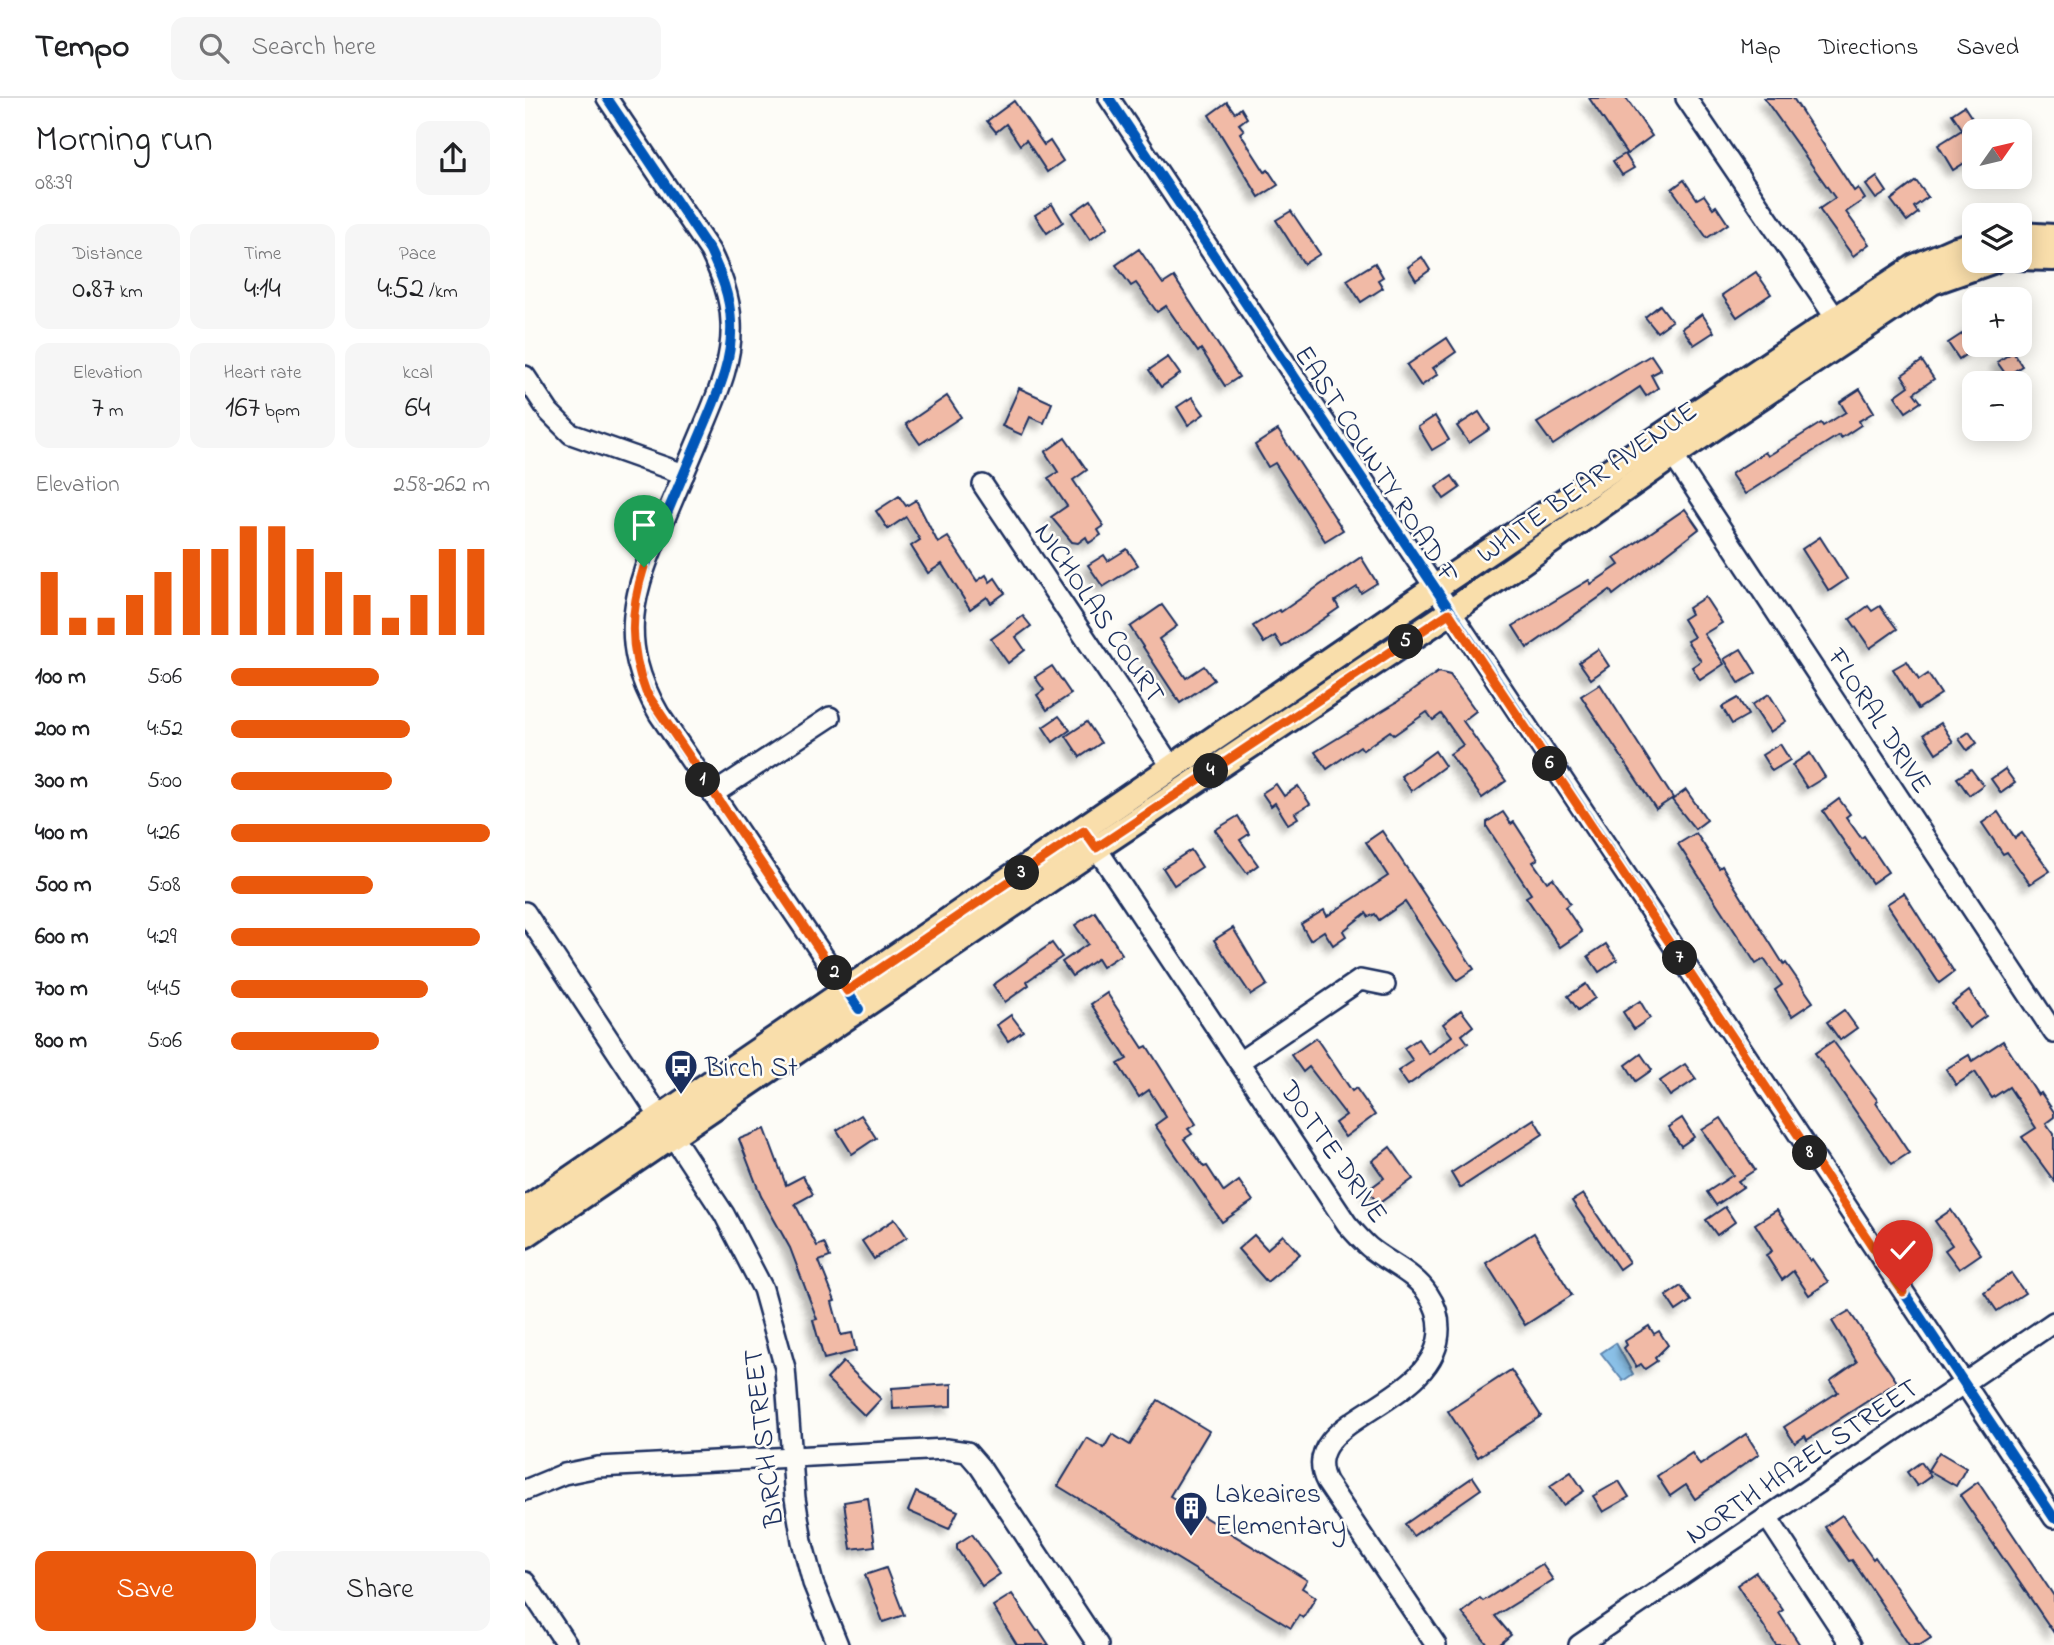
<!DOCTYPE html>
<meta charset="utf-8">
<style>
body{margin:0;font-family:"Indie Flower",sans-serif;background:#f6f6f6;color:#202124;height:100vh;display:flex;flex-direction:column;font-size:26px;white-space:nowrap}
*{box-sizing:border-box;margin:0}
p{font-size:23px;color:#757577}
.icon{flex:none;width:38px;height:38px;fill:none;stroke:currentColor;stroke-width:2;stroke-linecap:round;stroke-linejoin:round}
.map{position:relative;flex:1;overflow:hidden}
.sheet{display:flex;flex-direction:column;background:#fff;width:525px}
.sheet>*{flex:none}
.needle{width:46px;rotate:56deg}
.tools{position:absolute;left:1437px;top:21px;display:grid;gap:14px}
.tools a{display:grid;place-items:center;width:70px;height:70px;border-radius:14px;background:#fff;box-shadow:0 4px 18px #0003;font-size:35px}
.pin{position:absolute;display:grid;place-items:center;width:60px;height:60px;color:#fff;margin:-72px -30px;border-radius:50% 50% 50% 0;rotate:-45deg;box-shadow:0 0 7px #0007}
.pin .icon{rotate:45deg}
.km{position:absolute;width:35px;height:35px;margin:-18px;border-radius:50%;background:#222;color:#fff;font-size:19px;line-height:35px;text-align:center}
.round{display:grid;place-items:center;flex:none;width:74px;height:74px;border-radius:14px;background:#f6f6f6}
.headline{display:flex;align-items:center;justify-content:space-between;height:119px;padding:0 35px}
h1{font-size:38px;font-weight:600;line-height:52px}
.metrics{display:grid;grid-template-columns:repeat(3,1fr);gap:10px;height:119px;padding:7px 35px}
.metrics div{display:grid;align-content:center;border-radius:14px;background:#f6f6f6;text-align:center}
.metrics b{font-size:30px;font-weight:600}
.metrics small{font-size:19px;font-weight:400}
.metrics p{font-size:19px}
.chart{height:196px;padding:14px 35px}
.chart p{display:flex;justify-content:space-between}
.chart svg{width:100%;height:126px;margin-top:7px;stroke:#ea580c;stroke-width:6}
.button{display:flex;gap:14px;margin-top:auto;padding:14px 35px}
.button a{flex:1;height:80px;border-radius:14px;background:#ea580c;color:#fff;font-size:28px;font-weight:600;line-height:80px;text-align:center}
.button a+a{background:#f6f6f6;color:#202124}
ul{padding:0 35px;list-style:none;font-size:23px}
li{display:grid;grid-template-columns:112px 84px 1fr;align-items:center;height:52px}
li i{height:18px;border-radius:9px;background:#ea580c}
header{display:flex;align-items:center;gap:42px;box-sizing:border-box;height:98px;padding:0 35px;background:#fff;border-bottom:2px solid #e0e0e0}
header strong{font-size:33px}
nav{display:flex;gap:38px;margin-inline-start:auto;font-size:24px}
.search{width:490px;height:63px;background:#f6f6f6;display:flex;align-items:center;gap:18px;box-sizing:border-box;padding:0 24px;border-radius:14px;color:#757577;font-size:26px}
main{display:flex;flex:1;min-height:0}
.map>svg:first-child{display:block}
</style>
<header>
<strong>Tempo</strong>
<div class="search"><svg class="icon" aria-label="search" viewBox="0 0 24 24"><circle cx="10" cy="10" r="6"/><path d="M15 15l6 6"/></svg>Search here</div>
<nav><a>Map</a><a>Directions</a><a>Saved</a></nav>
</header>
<main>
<section class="sheet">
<div class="headline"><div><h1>Morning run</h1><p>08:39</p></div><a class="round"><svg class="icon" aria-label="share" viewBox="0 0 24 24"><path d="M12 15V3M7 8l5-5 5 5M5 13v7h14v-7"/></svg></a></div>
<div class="metrics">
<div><p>Distance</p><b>0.87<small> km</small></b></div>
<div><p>Time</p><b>4:14</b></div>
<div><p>Pace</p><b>4:52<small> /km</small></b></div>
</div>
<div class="metrics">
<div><p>Elevation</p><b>7<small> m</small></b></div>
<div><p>Heart rate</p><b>167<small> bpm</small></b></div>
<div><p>kcal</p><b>64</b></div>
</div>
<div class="chart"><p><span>Elevation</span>258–262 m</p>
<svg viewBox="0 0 160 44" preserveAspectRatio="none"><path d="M5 44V22M15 44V38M25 44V38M35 44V30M45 44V22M55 44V14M65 44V14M75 44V6M85 44V6M95 44V14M105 44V22M115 44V30M125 44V38M135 44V30M145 44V14M155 44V14"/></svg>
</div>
<ul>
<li><b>100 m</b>5:06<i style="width:57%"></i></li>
<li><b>200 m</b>4:52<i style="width:69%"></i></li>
<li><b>300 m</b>5:00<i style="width:62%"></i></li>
<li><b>400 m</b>4:26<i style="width:100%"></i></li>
<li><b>500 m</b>5:08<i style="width:55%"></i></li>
<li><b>600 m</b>4:29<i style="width:96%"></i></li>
<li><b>700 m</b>4:45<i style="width:76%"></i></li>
<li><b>800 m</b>5:06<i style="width:57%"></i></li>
</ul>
<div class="button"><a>Save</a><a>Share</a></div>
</section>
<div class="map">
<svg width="1529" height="1547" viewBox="0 0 1529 1547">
<defs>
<filter id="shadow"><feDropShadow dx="-6" dy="6" stdDeviation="3.5" flood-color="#0004"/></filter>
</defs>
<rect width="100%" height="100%" fill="#fdfcf7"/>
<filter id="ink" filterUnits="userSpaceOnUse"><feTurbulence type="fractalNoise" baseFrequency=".0143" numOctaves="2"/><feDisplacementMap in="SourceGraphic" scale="14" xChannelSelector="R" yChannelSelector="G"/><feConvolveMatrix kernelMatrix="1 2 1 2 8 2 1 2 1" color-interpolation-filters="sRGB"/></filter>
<g filter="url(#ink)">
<path fill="#8bc1e8" stroke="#5e87b1" stroke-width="2" d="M1091 1245 1108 1276 1098 1283 1076 1255Z"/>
<g fill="#f1baa6" stroke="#1b2f5e" stroke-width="2" filter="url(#shadow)">
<path d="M1064 0H1101L1127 38 1102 56Z"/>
<path d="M1239 0H1268L1329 93 1333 90 1340 101 1321 114 1344 146 1328 158 1294 111 1310 100Z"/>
<path d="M489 3 519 47 525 43 538 63 522 74 501 42 495 47 481 26 471 34 462 23Z"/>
<path d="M702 4 710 15 716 10 722 20 714 26 719 32 715 35 740 74 743 72 753 87 734 99 684 17Z"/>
<path d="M1439 8 1452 28 1440 35 1427 16Z"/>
<path d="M1437 32 1449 52V59L1428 72 1413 47Z"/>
<path d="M1100 56 1109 70 1097 77 1088 63Z"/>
<path d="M1352 79 1362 94 1351 101 1341 87Z"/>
<path d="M1159 82 1172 101 1179 97 1188 110 1191 108 1203 126 1182 140 1147 91Z"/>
<path d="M1391 83 1403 99 1389 109 1393 115 1382 123 1366 102Z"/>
<path d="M566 102 583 129 565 142 547 115Z"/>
<path d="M527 106 538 124 522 135 510 117Z"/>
<path d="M766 113 795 156 779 166 751 122Z"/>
<path d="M614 151 638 186 649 179 714 279 700 288 676 251 673 254 641 208 632 214 611 185 606 188 591 167Z"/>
<path d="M897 159 905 172 891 182 883 169Z"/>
<path d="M850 165 858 179 853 182 858 190 836 204 822 182Z"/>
<path d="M1231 174 1246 196 1212 219 1197 197Z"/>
<path d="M1135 207 1147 223 1132 234 1120 219Z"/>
<path d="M1177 216 1189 234 1169 247 1157 230Z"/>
<path d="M1449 228V251L1434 261 1423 245Z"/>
<path d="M922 240 931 254 908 270 913 276 896 288 882 267Z"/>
<path d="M1488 254 1497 268 1482 278 1472 264Z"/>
<path d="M1126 257 1136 272 1126 277 1133 290 1121 298 1115 289 1028 347 1012 325Z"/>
<path d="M643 259 655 276 636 289 624 272Z"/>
<path d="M1397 263 1409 281 1389 295 1396 304 1381 314 1370 298 1384 288 1377 277Z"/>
<path d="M494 290 527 305 519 325 505 319 497 337 477 328Z"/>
<path d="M1335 291 1349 314 1334 323 1336 327 1316 340 1314 337 1220 396 1206 376 1240 354 1243 358 1296 325 1298 328 1321 314 1315 304Z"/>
<path d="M422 298 436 319 395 346 381 326Z"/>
<path d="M667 299 679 316 663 327 652 309Z"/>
<path d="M954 314 965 331 944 345 932 328Z"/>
<path d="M910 318 924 342 907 352 893 329Z"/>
<path d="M753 332 818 432 800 443 750 365 743 369 730 347Z"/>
<path d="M540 340 562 372 548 382 579 428 573 432 576 437 564 445 561 439 553 445 547 444 526 419 542 408 523 380 533 374 520 354Z"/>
<path d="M927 378 935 390 919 401 911 389Z"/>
<path d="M374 398 381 408 391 402 413 445 423 439 452 483 461 477 465 484 470 480 480 495 466 505 462 499 445 511 417 466 403 475 386 448 395 442 381 419 363 431 351 413Z"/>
<path d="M1160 411 1174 431 1088 497 1085 492 1002 550 988 528 1064 482 1066 486 1094 467 1089 460Z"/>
<path d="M1295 439 1322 481 1304 493 1277 451Z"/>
<path d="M602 451 613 467 578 489 563 467 579 457 583 463Z"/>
<path d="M836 459 852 485 836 495 832 489 810 503 814 510 757 549 750 538 739 545 728 528 754 512 756 514Z"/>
<path d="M1180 499 1197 525 1179 536 1199 566 1175 582 1167 569 1176 563 1162 543 1169 539 1158 521 1166 516 1163 510Z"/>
<path d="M637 507 652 528 634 541 661 580 679 568 689 582 655 605 605 529Z"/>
<path d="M1343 508 1347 513 1355 508 1372 531 1345 550 1325 521Z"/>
<path d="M498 518 506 528 491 539 500 552 483 565 466 541Z"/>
<path d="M1073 551 1084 568 1066 581 1054 564Z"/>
<path d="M1216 551 1231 575 1214 585 1199 561Z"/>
<path d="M1382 563 1394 582 1403 576 1416 596 1393 611 1368 571Z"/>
<path d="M527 568 546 596 522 612 512 597 519 592 510 579Z"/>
<path d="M913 574 925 577 951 613 938 623 981 683 957 700 925 656 938 647 916 616 908 622 902 614 869 637 865 633 838 652 835 648 802 671 790 654 872 604Z"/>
<path d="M1075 586 1148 700 1131 711 1056 598Z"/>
<path d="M1244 596 1261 623 1245 634 1227 607Z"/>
<path d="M1213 600 1223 617 1207 626 1197 609Z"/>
<path d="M534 618 545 632 528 644 518 629Z"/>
<path d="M562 624 576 645 555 659 541 638Z"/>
<path d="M1416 625 1428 644 1411 655 1399 636Z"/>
<path d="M1444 634 1452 645 1442 652 1434 641Z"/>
<path d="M1255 646 1265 662 1247 673 1237 657Z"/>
<path d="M910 653 920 668 886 693 876 678Z"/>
<path d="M1285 655 1300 679 1282 690 1267 667Z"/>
<path d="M1446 671 1458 687 1444 697 1432 680Z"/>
<path d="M1480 671 1490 685 1476 695 1466 681Z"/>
<path d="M751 686 759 698 773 688 785 706 770 715 773 720 763 726 750 705 746 708 737 695Z"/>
<path d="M1161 692 1182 722 1170 731 1147 702Z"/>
<path d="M1314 701 1325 716 1321 719 1336 740 1339 738 1363 774 1347 785 1298 713Z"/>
<path d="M978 714 986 726 989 724 1013 761 1008 764 1022 784 1028 780 1045 805 1040 809 1057 834 1035 849 1001 799 1006 796 962 729V724Z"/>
<path d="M1473 714 1490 740 1497 735 1525 773 1505 786 1482 754 1478 756 1457 725Z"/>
<path d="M713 718 724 736 715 742 733 767 722 775 690 732Z"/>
<path d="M857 733 949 871 932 882 880 804 854 822 850 816 844 819 841 815 818 833 821 838 808 847 799 833 785 842 776 826 799 812 802 818 863 778 841 744Z"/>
<path d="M1171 735 1194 770 1197 768 1259 867 1261 865 1288 904 1267 918 1250 892 1257 887 1239 861 1231 866 1153 746Z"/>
<path d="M666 752 677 769 649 787 638 770Z"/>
<path d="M1379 795 1429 874 1414 885 1362 806Z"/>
<path d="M570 814 597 856 577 869 572 861 547 878 537 864 563 846 550 827Z"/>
<path d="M708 830 742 887 726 897 689 842Z"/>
<path d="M527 845 537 859 502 883 504 887 480 904 468 887Z"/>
<path d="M1081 846 1092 862 1074 874 1063 858Z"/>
<path d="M1061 886 1070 900 1053 912 1043 898Z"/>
<path d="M1444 893 1461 918 1444 930 1427 906Z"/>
<path d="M582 895 618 950 622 948 671 1026 663 1031 667 1036 659 1041 679 1069 682 1068 699 1094 714 1083 728 1103 697 1124 630 1027 641 1019 624 992 614 999 593 966 602 961 566 906Z"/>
<path d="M1115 903 1125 920 1109 931 1098 914Z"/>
<path d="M936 912 948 928 937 937 943 945 883 987 873 973 888 963 879 950 893 941 904 956 927 938 918 926Z"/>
<path d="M1319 912 1332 930 1315 942 1302 924Z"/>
<path d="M486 917 498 933 483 943 472 927Z"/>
<path d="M791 940 827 993 831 990 850 1017 820 1039 810 1025 821 1017 784 969 778 974 766 957Z"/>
<path d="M1308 943 1353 1003 1351 1005 1384 1055 1367 1066 1290 955Z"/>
<path d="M1478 943 1513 997 1516 995 1529 1014V1019L1521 1025 1529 1036V1083L1497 1039 1511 1030 1484 989 1467 1000 1450 974 1431 987 1421 971 1444 957 1447 963Z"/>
<path d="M1116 956 1127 972 1111 983 1101 967Z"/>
<path d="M1160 966 1171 981 1145 998 1135 983Z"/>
<path d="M336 1017 351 1040 327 1056 312 1032Z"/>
<path d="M1157 1020 1169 1039 1156 1048 1143 1029Z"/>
<path d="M1196 1020 1230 1072 1213 1083 1218 1089 1191 1107 1182 1094 1208 1077 1177 1032Z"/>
<path d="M1009 1021 1018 1036 935 1090 926 1075Z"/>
<path d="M240 1031 261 1087 278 1078 288 1096 270 1106 292 1148 299 1145 305 1159 294 1163 310 1203 307 1204 316 1237 327 1235 331 1253 299 1261 288 1222 292 1221 265 1150 236 1098 214 1041Z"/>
<path d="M865 1049 888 1081 853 1106 843 1092 859 1080 847 1063Z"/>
<path d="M1058 1096 1104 1164 1094 1171 1047 1103Z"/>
<path d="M1200 1109 1210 1124 1192 1137 1181 1122Z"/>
<path d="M1252 1112 1285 1163 1287 1161 1303 1184 1284 1197 1268 1173 1257 1182 1241 1157 1247 1153 1230 1126Z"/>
<path d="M1426 1112 1456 1156 1434 1171 1420 1152 1427 1147 1410 1123Z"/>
<path d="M370 1121 382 1139 349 1161 337 1143Z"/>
<path d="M1009 1135 1047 1197 1000 1227 961 1165Z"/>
<path d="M729 1137 742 1151 758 1137 775 1156 742 1184 713 1151Z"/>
<path d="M1486 1175 1500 1195 1472 1213 1459 1194Z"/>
<path d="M1156 1188 1166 1203 1151 1213 1141 1198Z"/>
<path d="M1324 1213 1372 1284 1282 1342 1280 1338 1270 1345 1259 1329 1313 1294 1305 1283 1332 1264 1307 1223Z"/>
<path d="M1124 1228 1129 1236 1134 1233 1143 1247 1130 1260 1132 1263 1120 1271 1116 1266 1111 1269 1099 1250 1102 1247 1100 1243Z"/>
<path d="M318 1264 356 1301 340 1318 302 1281Z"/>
<path d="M986 1272 1016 1318 953 1359 923 1313Z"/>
<path d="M427 1286V1308L368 1311 367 1290Z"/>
<path d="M633 1302 684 1333 645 1398 782 1482 777 1490 791 1499 778 1520 774 1517 766 1530 533 1388 562 1340 579 1350 587 1336 605 1347Z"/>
<path d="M1221 1336 1234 1356 1170 1401 1161 1387 1145 1398 1132 1378 1167 1355 1175 1367Z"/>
<path d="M1414 1354 1441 1370 1431 1388 1403 1372Z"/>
<path d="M1396 1364 1406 1378 1392 1388 1382 1374Z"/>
<path d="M1046 1374 1059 1393 1038 1407 1025 1388Z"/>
<path d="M948 1379 956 1391 888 1438 880 1426Z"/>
<path d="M1094 1383 1104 1399 1078 1414 1068 1398Z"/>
<path d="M1453 1384 1529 1498V1535L1435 1397Z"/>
<path d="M391 1394 433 1413 424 1431 383 1413Z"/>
<path d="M343 1400 350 1448 326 1451 319 1404Z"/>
<path d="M1317 1417 1348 1461 1350 1459 1406 1540 1395 1547H1384L1327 1462 1324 1463 1300 1429Z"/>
<path d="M447 1436 475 1476 457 1488 432 1451V1446Z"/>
<path d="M1017 1466 1028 1482 970 1518 986 1537 974 1547H963L937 1515 955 1500 958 1503Z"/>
<path d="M361 1470 379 1517 358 1524 340 1477Z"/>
<path d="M1231 1474 1258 1512 1254 1515 1275 1547H1251L1212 1487Z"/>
<path d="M487 1496 512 1533 514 1532 524 1547H492L468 1508Z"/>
</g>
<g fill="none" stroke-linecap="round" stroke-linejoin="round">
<defs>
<g id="minor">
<path d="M82 0 185 153C196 176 205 198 206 224 208 259 195 290 182 321 168 354 154 387 140 420 108 494 91 542 134 616L328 902"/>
<path d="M584 0 1529 1420"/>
<path d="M1161 0 1318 231"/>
<path d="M0 278 24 314 46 336 159 376"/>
<path d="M1141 347 1529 935"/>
<path d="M458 387 648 671"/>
<path d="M188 696 305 619"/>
<path d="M564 739 822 1126C829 1134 836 1142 844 1149 863 1165 890 1175 903 1196 910 1206 914 1219 914 1231 914 1309 767 1319 802 1385L911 1547"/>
<path d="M0 814 199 1116 238 1191 260 1270 270 1400 277 1443 288 1485 313 1547"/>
<path d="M714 964 835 882 860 887"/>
<path d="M0 1392 39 1376 73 1369 421 1351 442 1354 455 1369 573 1547"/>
<path d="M1242 1419 1326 1547"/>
<path d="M0 1484 42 1547"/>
<path d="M1054 1547 1529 1224"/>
</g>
<g id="major">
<path d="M1494 137 1529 139"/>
<path d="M1494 159 1529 160"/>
<path d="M0 1112 908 491 1311 221 1390 169 1431 151 1449 146"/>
<path d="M0 1137 571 750 924 515 1148 357 1407 184 1467 163"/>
</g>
</defs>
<use href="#minor" stroke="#1b2f5e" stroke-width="24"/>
<use href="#major" stroke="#1b2f5e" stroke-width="30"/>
<use href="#minor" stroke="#fdfcf7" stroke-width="19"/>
<use href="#major" stroke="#f9deab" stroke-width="24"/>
<defs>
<g id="cycleway">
<path d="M82 0 185 153C196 176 205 198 206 224 208 259 195 290 182 321 168 354 154 387 140 420 108 494 91 542 134 616L334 911"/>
<path d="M584 0 1529 1420"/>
</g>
</defs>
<use href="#cycleway" stroke="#fdfcf7" stroke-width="15"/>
<use href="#cycleway" stroke="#0057b8" stroke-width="10"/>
</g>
</g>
<g fill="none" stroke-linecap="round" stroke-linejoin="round" filter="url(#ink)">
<defs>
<path id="route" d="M119 469C105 513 104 550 121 594L322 893 559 733 571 750 924 515 1378 1194"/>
</defs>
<use href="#route" stroke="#fff" stroke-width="14"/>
<use href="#route" stroke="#ea580c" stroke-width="9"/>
</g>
<defs>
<symbol id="bus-pin" viewBox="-11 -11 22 30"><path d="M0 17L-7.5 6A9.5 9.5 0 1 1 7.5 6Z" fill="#1b2f5e" stroke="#fdfcf7"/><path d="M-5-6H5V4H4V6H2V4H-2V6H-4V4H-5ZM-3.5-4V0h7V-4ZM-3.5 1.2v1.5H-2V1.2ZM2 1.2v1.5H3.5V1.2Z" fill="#fff"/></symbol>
<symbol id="building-pin" viewBox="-11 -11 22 30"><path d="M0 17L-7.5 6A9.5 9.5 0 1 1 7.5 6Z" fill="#1b2f5e" stroke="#fdfcf7"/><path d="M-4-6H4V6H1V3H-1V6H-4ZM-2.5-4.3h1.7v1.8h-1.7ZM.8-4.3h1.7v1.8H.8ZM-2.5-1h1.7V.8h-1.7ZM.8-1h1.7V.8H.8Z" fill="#fff"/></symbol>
</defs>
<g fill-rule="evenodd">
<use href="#bus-pin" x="137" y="949" width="38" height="52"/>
<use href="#building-pin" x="647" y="1391" width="38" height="52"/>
</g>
<g text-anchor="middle" stroke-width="5" stroke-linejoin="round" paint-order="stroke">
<g font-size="28" fill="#1b2f5e" stroke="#fdfcf7">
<text transform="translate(853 366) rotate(57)" y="10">EAST COUNTY ROAD F</text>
<text transform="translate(1061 383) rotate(-35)" y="10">WHITE BEAR AVENUE</text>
<text transform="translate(576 514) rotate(56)" y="10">NICHOLAS COURT</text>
<text transform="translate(1356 622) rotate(57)" y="10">FLORAL DRIVE</text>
<text transform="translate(810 1053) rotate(55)" y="10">DOTTE DRIVE</text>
<text transform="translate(237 1340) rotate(-97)" y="10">BIRCH STREET</text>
<text transform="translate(1276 1362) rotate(-34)" y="10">NORTH HAZEL STREET</text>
</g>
<g font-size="28" fill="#1b2f5e" stroke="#fdfcf7" text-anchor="start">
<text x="180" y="978">Birch St</text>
<text x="690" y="1404">Lakeaires<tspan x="690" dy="32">Elementary</tspan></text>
</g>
</g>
</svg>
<div class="tools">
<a><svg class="needle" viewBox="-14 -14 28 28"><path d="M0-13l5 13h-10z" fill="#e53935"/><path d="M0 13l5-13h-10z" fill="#757577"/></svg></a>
<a><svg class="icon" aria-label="layers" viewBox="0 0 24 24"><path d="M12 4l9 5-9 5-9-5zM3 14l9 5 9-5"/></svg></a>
<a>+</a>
<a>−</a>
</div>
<div class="pin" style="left:119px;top:469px;background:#1e9e55"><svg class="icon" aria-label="arrive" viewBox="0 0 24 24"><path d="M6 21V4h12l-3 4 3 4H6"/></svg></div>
<div class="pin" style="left:1378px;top:1194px;background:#d93025"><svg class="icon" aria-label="check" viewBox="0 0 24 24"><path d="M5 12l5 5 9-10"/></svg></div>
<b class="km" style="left:178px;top:682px">1</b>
<b class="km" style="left:310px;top:875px">2</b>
<b class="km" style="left:497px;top:775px">3</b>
<b class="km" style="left:686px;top:673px">4</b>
<b class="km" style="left:881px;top:544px">5</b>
<b class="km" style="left:1025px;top:666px">6</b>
<b class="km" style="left:1155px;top:860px">7</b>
<b class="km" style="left:1285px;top:1055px">8</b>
</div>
</main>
